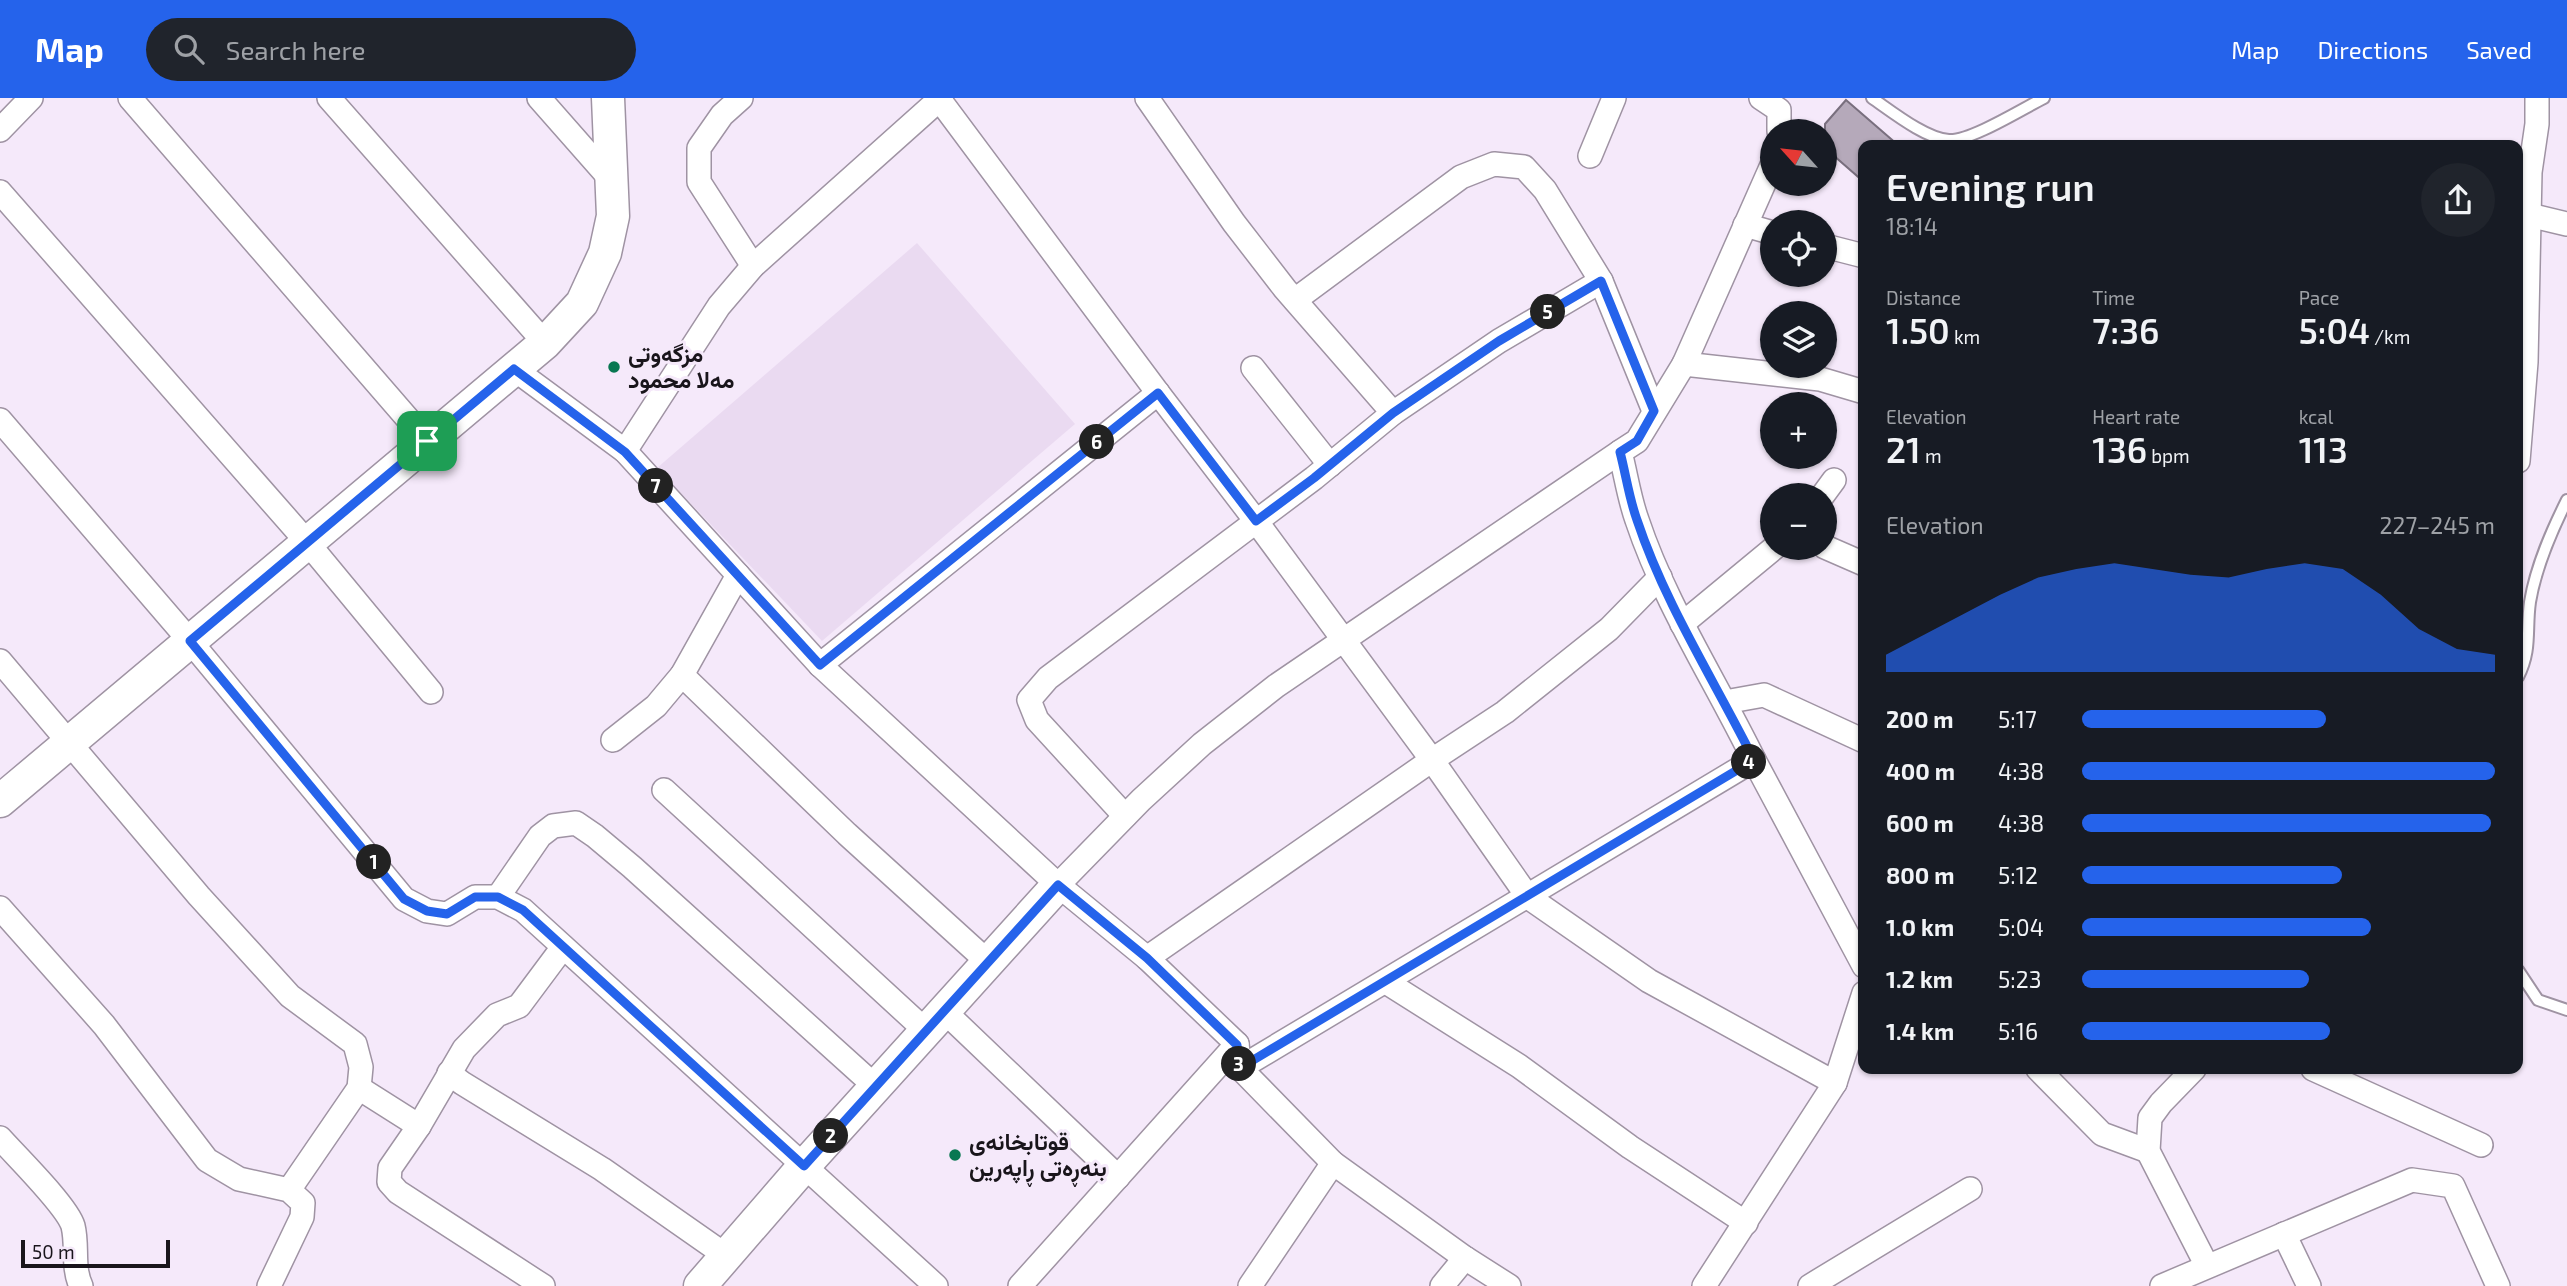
<!DOCTYPE html>
<meta charset="utf-8">
<style>
body{margin:0;font-family:"Exo 2",Vazirmatn,sans-serif;background:#20242c;color:#f1f3f6;height:100vh;display:flex;flex-direction:column;font-size:26px;white-space:nowrap}
*{box-sizing:border-box;margin:0}
p{font-size:23px;color:#9ea1a6}
.icon{flex:none;width:38px;height:38px;fill:none;stroke:currentColor;stroke-width:2;stroke-linecap:round;stroke-linejoin:round}
.map{position:relative;flex:1;overflow:hidden}
.sheet{position:absolute;left:1858px;top:42px;width:665px;height:934px;display:flex;flex-direction:column;background:#171b24;border-radius:14px;box-shadow:0 2px 5px #0004}
.sheet>*{flex:none}
.needle{width:46px;rotate:297deg}
.tools{position:absolute;left:1760px;top:21px;display:grid;gap:14px}
.tools a{display:grid;place-items:center;width:77px;height:77px;border-radius:50%;background:#171b24;box-shadow:0 2px 5px #0004;font-size:35px}
.scale{position:absolute;left:21px;bottom:18px;width:149px;box-sizing:border-box;padding-left:7px;border:4px solid #19151b;border-top:0;font-size:19px;line-height:24px;white-space:nowrap;color:#19151b;-webkit-text-stroke:5px #f5e9fa;paint-order:stroke}
.pin{position:absolute;display:grid;place-items:center;width:60px;height:60px;color:#fff;margin:-30px;border-radius:14px;box-shadow:0 4px 10px #0006}
.km{position:absolute;width:35px;height:35px;margin:-18px;border-radius:50%;background:#222;color:#fff;font-size:19px;line-height:35px;text-align:center}
.round{display:grid;place-items:center;flex:none;width:74px;height:74px;border-radius:37px;background:#20242c}
.summary{display:flex;align-items:center;justify-content:space-between;height:119px;padding:0 28px}
h1{font-size:38px;font-weight:600;line-height:52px}
.stats{display:grid;grid-template-columns:repeat(3,1fr);gap:10px;height:119px;padding:7px 28px}
.stats div{display:grid;align-content:center}
.stats b{font-size:35px;font-weight:600}
.stats small{font-size:19px;font-weight:400}
.stats p{font-size:19px}
.chart{height:196px;padding:14px 28px}
.chart p{display:flex;justify-content:space-between}
.chart svg{width:100%;height:126px;margin-top:7px;fill:#2563eb;opacity:.7}
ul{padding:0 28px;list-style:none;font-size:23px}
li{display:grid;grid-template-columns:112px 84px 1fr;align-items:center;height:52px}
li i{height:18px;border-radius:9px;background:#2563eb}
header{display:flex;align-items:center;gap:42px;box-sizing:border-box;height:98px;padding:0 35px;background:#2563eb;color:#fff}
header strong{font-size:33px}
nav{display:flex;gap:38px;margin-inline-start:auto;font-size:24px}
.search{width:490px;height:63px;background:#20242c;display:flex;align-items:center;gap:18px;box-sizing:border-box;padding:0 24px;border-radius:38px;color:#9ea1a6;font-size:26px}
.map>svg:first-child{display:block}
</style>
<header>
<strong>Map</strong>
<div class="search"><svg class="icon" aria-label="search" viewBox="0 0 24 24"><circle cx="10" cy="10" r="6"/><path d="M15 15l6 6"/></svg>Search here</div>
<nav><a>Map</a><a>Directions</a><a>Saved</a></nav>
</header>
<div class="map">
<svg width="2567" height="1188" viewBox="0 0 2567 1188">
<rect width="100%" height="100%" fill="#f5e9fa"/>
<path fill="#eadaf1" d="M917 145 1075 326 822 543 657 370Z"/>
<path fill="#b5a9ba" stroke="#796f7e" stroke-width="2" d="M1846 2 1898 47H1864V84L1825 50V26Z"/>
<g fill="none" stroke-linecap="round" stroke-linejoin="round">
<defs>
<g id="lane">
<path d="M1872 0C1891 13 1926 41 1949 42 1971 43 2022 11 2044 0"/>
<path d="M2518 579C2532 552 2526 532 2530 504 2536 468 2551 434 2567 402"/>
<path d="M2518 872 2538 902 2567 912"/>
</g>
<g id="street">
<path d="M130 0 427 343"/>
<path d="M329 0 545 245"/>
<path d="M539 0 613 84"/>
<path d="M741 0 722 17 699 50V84L753 168"/>
<path d="M1147 0 1234 125 1285 191 1393 315"/>
<path d="M1761 0 1779 12V33"/>
<path d="M939 1 1158 295 1256 423 1432 662 1528 799 1649 883 1835 985"/>
<path d="M0 32 31 0"/>
<path d="M1590 58 1614 0"/>
<path d="M0 94 307 444 431 594"/>
<path d="M2529 117 2567 126"/>
<path d="M1745 127 1773 135"/>
<path d="M1825 148 1864 158"/>
<path d="M1295 202 1461 79 1494 66 1524 69 1545 92 1601 183 1654 313"/>
<path d="M1684 266 1820 281 1864 294"/>
<path d="M1253 270 1330 367"/>
<path d="M514 271 625 353 820 567 1058 787 1147 860 1237 946 1240 970 1333 1065 1465 1160 1509 1188"/>
<path d="M0 322 190 543 404 801 427 813 447 816 475 799H498L523 812 936 1188"/>
<path d="M625 353 719 208 753 168 941 0"/>
<path d="M2518 363 2526 264 2530 74 2537 26V0"/>
<path d="M1823 397 1834 382"/>
<path d="M1825 449 1864 466"/>
<path d="M1682 526 1774 450"/>
<path d="M0 563 199 798 290 898 355 946 361 969 359 990 289 1092"/>
<path d="M820 567 1158 295"/>
<path d="M682 577 847 736 988 864"/>
<path d="M1725 604 1764 597 1864 643"/>
<path d="M613 642 656 608 682 577 738 477"/>
<path d="M1754 662 1864 868"/>
<path d="M664 692 926 933"/>
<path d="M1125 718 1037 622 1029 602 1048 580 1314 380 1393 315 1499 243 1601 183"/>
<path d="M1058 787 1141 702 1202 646 1276 588 1620 354"/>
<path d="M498 799 540 738 553 728 576 725 595 738 632 769 876 989"/>
<path d="M0 810 104 927 207 1062 239 1081 289 1092 303 1105 302 1119 269 1188"/>
<path d="M1147 860 1432 662 1505 614 1609 531 1660 479"/>
<path d="M1386 884 1519 968 1630 1049 1746 1125"/>
<path d="M944 913 1118 1079"/>
<path d="M1240 970 1754 662C1715 582 1665 506 1637 422 1629 400 1626 377 1620 354L1637 343 1684 266 1773 65"/>
<path d="M2038 971 2102 1036 2148 1053"/>
<path d="M2194 971 2161 1005 2150 1020 2148 1053 2207 1168"/>
<path d="M2313 971 2481 1047"/>
<path d="M449 975 462 985 602 1071 725 1157"/>
<path d="M359 990 419 1028"/>
<path d="M0 1040C17 1059 67 1108 73 1128 78 1148 72 1169 81 1188"/>
<path d="M2284 1136 2309 1188"/>
<path d="M543 1188 398 1094 389 1084 390 1070 419 1028 464 951 497 917 519 908 563 849"/>
<path d="M1020 1188 1237 946"/>
<path d="M1250 1188 1333 1065"/>
<path d="M1442 1188 1465 1160"/>
<path d="M1704 1188 1835 985 1864 895"/>
<path d="M1810 1188 1970 1091"/>
<path d="M2162 1188 2412 1082 2453 1088 2498 1188"/>
</g>
<g id="secondary">
<path d="M0 703 545 245 582 205 605 155 613 118 608 0"/>
<path d="M700 1188 804 1068 1058 787"/>
</g>
</defs>
<use href="#lane" stroke="#9f93a3" stroke-width="14"/>
<use href="#street" stroke="#9f93a3" stroke-width="26"/>
<use href="#secondary" stroke="#9f93a3" stroke-width="35"/>
<use href="#lane" stroke="#fff" stroke-width="10"/>
<use href="#street" stroke="#fff" stroke-width="23"/>
<use href="#secondary" stroke="#fff" stroke-width="32"/>
</g>
<g fill="none" stroke-linecap="round" stroke-linejoin="round">
<defs>
<path id="route" d="M1601 183 1654 313 1637 343 1620 354C1626 377 1629 400 1637 422 1665 506 1714 582 1754 662L1240 970 1237 947 1147 860 1058 787 804 1068 523 812 498 799H475L447 816 427 813 404 801 190 543 514 271 625 354 820 567 1158 295 1256 423 1314 380 1393 315 1499 243Z"/>
</defs>
<use href="#route" stroke="#fff" stroke-width="14"/>
<use href="#route" stroke="#2563eb" stroke-width="9"/>
</g>
<g fill="#087751" stroke="#f5e9fa" stroke-width="2.5">
<circle cx="614" cy="269" r="7"/>
<circle cx="955" cy="1057" r="7"/>
</g>
<g text-anchor="middle" stroke-width="6" stroke-linejoin="round" paint-order="stroke">
<g font-size="23" font-weight="bold" fill="#19151b" stroke="#f5e9fa" text-anchor="start">
<text x="628" y="264">مزگه‌وتی<tspan x="628" dy="26">مه‌لا محمود</tspan></text>
<text x="969" y="1052">قوتابخانەی<tspan x="969" dy="26">بنەڕەتی ڕاپەرین</tspan></text>
</g>
</g>
</svg>
<div class="tools">
<a><svg class="needle" viewBox="-14 -14 28 28"><path d="M0-13l5 13h-10z" fill="#e53935"/><path d="M0 13l5-13h-10z" fill="#9ea1a6"/></svg></a>
<a><svg class="icon" aria-label="locate" viewBox="0 0 24 24"><circle cx="12" cy="12" r="6"/><path d="M12 2v4M12 18v4M2 12h4M18 12h4"/></svg></a>
<a><svg class="icon" aria-label="layers" viewBox="0 0 24 24"><path d="M12 4l9 5-9 5-9-5zM3 14l9 5 9-5"/></svg></a>
<a>+</a>
<a>−</a>
</div>
<div class="scale">50 m</div>
<div class="pin" style="left:427px;top:343px;background:#1e9e55"><svg class="icon" aria-label="arrive" viewBox="0 0 24 24"><path d="M6 21V4h12l-3 4 3 4H6"/></svg></div>
<b class="km" style="left:374px;top:764px">1</b>
<b class="km" style="left:831px;top:1038px">2</b>
<b class="km" style="left:1239px;top:966px">3</b>
<b class="km" style="left:1749px;top:664px">4</b>
<b class="km" style="left:1548px;top:214px">5</b>
<b class="km" style="left:1097px;top:344px">6</b>
<b class="km" style="left:656px;top:388px">7</b>
<section class="sheet">
<div class="summary"><div><h1>Evening run</h1><p>18:14</p></div><a class="round"><svg class="icon" aria-label="share" viewBox="0 0 24 24"><path d="M12 15V3M7 8l5-5 5 5M5 13v7h14v-7"/></svg></a></div>
<div class="stats">
<div><p>Distance</p><b>1.50<small> km</small></b></div>
<div><p>Time</p><b>7:36</b></div>
<div><p>Pace</p><b>5:04<small> /km</small></b></div>
</div>
<div class="stats">
<div><p>Elevation</p><b>21<small> m</small></b></div>
<div><p>Heart rate</p><b>136<small> bpm</small></b></div>
<div><p>kcal</p><b>113</b></div>
</div>
<div class="chart"><p><span>Elevation</span>227–245 m</p>
<svg viewBox="0 0 160 44" preserveAspectRatio="none"><path d="M0 44V38L10 31L20 24L30 17L40 11L50 8L60 6L70 8L80 10L90 11L100 8L110 6L120 8L130 17L140 29L150 36L160 38V44z"/></svg>
</div>
<ul>
<li><b>200 m</b>5:17<i style="width:59%"></i></li>
<li><b>400 m</b>4:38<i style="width:100%"></i></li>
<li><b>600 m</b>4:38<i style="width:99%"></i></li>
<li><b>800 m</b>5:12<i style="width:63%"></i></li>
<li><b>1.0 km</b>5:04<i style="width:70%"></i></li>
<li><b>1.2 km</b>5:23<i style="width:55%"></i></li>
<li><b>1.4 km</b>5:16<i style="width:60%"></i></li>
</ul>
</section>
</div>
